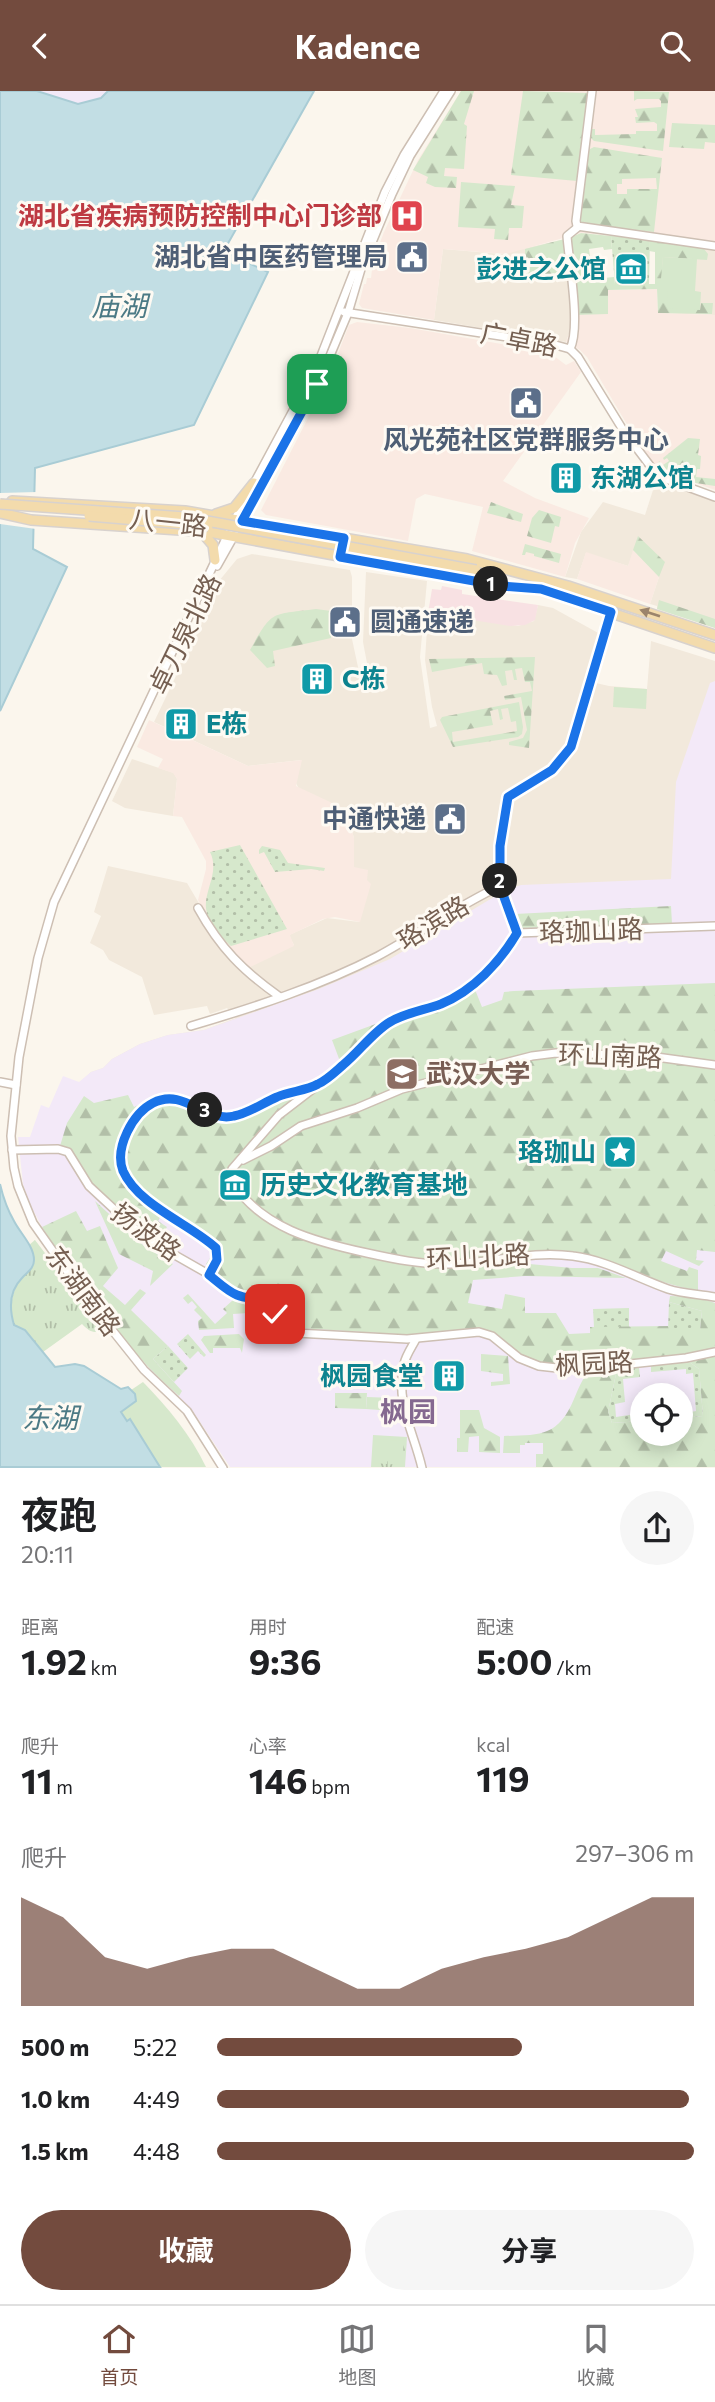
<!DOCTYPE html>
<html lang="zh">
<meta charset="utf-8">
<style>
body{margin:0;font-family:Commissioner,"Noto Sans SC",sans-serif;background:#f6f6f6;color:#202124;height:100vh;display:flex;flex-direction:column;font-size:26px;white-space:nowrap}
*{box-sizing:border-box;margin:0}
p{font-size:23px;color:#757577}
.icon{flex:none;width:38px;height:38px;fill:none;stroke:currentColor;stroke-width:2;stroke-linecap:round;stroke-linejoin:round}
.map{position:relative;height:1377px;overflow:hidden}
.panel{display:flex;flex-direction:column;background:#fff;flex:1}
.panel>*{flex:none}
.controls{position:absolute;left:630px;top:1292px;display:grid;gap:14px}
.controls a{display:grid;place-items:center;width:63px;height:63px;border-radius:50%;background:#fff;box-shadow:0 4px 18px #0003;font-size:35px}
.pin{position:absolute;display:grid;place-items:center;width:60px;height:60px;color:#fff;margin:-30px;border-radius:14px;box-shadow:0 4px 10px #0006}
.km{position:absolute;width:35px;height:35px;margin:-18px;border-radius:50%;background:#222;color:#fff;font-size:19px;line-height:35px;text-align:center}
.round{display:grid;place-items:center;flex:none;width:74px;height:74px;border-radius:37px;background:#f6f6f6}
.head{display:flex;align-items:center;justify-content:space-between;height:119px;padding:0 21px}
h1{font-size:38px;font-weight:700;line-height:52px}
.metrics{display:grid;grid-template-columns:repeat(3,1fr);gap:10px;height:119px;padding:7px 21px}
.metrics div{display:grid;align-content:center}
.metrics b{font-size:35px;font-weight:700}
.metrics small{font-size:19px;font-weight:400}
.metrics p{font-size:19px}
.chart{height:196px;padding:14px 21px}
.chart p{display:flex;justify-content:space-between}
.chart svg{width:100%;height:126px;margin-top:7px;fill:#734b3e;opacity:.7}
.action{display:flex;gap:14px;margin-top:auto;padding:14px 21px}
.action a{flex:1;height:80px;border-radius:42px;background:#734b3e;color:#fff;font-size:28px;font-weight:700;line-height:80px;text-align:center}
.action a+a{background:#f6f6f6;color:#202124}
ul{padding:0 21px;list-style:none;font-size:23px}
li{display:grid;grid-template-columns:112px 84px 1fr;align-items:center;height:52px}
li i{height:18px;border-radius:9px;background:#734b3e}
header{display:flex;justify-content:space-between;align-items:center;height:91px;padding:0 21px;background:#734b3e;color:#fff;font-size:32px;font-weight:700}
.tab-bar{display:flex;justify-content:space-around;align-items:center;height:98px;border-top:2px solid #e0e0e0;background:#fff;font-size:19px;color:#757577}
.tab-bar a{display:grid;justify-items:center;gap:4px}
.tab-bar .on{color:#734b3e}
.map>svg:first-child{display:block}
</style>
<header><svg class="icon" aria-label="back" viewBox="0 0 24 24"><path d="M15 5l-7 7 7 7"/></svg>Kadence<svg class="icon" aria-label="search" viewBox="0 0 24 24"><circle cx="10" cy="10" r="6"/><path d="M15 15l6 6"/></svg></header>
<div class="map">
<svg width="715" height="1377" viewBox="0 0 715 1377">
<defs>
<pattern id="grass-dots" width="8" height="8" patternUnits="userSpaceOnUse" patternTransform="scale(1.75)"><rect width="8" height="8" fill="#d6e8cc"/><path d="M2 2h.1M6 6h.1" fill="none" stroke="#b2bfa8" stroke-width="1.8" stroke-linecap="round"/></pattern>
<pattern id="forest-firs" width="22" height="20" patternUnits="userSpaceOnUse" patternTransform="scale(1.75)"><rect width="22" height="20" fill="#d6e8cc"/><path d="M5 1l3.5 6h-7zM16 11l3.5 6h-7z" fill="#b2bfa8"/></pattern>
<pattern id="park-tufts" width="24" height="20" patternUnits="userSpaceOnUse" patternTransform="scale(1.75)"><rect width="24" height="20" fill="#d6e8cc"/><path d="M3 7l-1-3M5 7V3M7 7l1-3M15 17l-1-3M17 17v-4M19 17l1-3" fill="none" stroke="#b2bfa8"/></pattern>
</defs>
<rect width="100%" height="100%" fill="#fbf6ed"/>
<g fill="#f2e9dc">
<path d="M565 148 572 224 571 237 566 251 434 229 443 158 501 163Z"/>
<path d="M661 149 715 158V224L658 222Z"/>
<path d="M664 392 715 411V537L657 518V515L650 513 659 486 634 460 628 475 586 462 577 488 565 486 581 441 603 411 645 424 654 396Z"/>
<path d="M252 463 350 479 352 486V548L361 590 370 588 363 551 366 481 427 490 420 566 430 637 437 635 432 616 425 569 428 522 518 535 534 530 538 514 553 517 600 543 587 590 609 595 647 598 651 550 715 570V832L513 842 79 992 91 981 103 977 112 968 140 953 168 944 204 939 236 927 227 917 210 923 207 915 154 924 142 886 109 869 103 859 90 852 101 825 94 821 108 775 187 792 200 814 294 854 289 844 327 827 359 831 354 777V747L345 718 299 698 295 690 301 669 248 675 154 631 176 585 173 583 219 490 237 468Z"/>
<path d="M132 668 174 682 177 688 173 725 125 717 112 710Z"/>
</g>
<g fill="#faeae2">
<path d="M461 0H715V158L655 148 581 142 506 163 443 158 434 229 362 217 359 213 364 193H366L367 187H371L373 170 384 141 418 69Z"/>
<path d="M657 198 658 222 715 224V399L659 379 644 362 587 266 580 259 566 251 571 237 572 224 607 199Z"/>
<path d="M357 231 410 237 535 259 554 265 566 274 574 270 581 281 503 390 535 407 589 427 575 452 565 486 472 460 483 416 425 403 416 408 408 450 266 424 261 419 329 286 347 239 349 234Z"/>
<path d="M633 459 659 486 650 513 577 488 586 461 628 475Z"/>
<path d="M149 629 248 675 302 669 296 695 345 718 354 747V776L368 779 367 789 371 793 360 831 335 826 323 828 290 844 294 855 246 878 218 845 198 809 206 778V770L182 726 173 725 177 688 173 682 158 677 163 668 137 656Z"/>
</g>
<g fill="#f3e9f8" fill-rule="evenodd">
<path d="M37 0H108L101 7 78 13Z"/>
<path d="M715 590V1376H230L192 1319 153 1282 120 1243 84 1197 42 1136 29 1111 23 1093 18 1046H30L41 1014 49 1017 63 985 79 991 91 981 103 977 112 968 140 953 168 944 204 939 319 898 390 868 504 800 521 794 671 788 676 691 710 592ZM642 1304H681V1342H642Z"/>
</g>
<path fill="#f8e1e3" d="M442 495 462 499V503L538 514 535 529 525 534 510 535 428 522 432 498 441 499Z"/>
<g fill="url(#grass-dots)" fill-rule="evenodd">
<path d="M611 145 650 148 649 193H615ZM632 166 635 171H642V175H644L645 186H637L636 180H625V186L618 187 617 176 620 175V171H626L628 167Z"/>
<path d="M240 754 287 838 231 855C222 847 207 830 206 817 204 799 220 781 210 761Z"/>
<path d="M262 755 280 759 288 772 325 777 324 780 311 778 275 781 264 761 259 763V759Z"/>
<path d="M669 1211 702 1220 700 1239H668Z"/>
<path d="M629 1217V1236H594L593 1218Z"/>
<path d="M188 1243 206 1264 204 1266 198 1260 190 1268 177 1253Z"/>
<path d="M168 1255 188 1277 174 1291 153 1268Z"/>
<path d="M688 1270 699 1278 703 1325 681 1327V1318H684L685 1322 696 1320 693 1282 686 1283V1278L651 1281V1275Z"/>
<path d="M639 1276 640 1286 623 1288 625 1311 615 1313 616 1326 642 1322V1330L612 1332 608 1321 617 1278Z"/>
</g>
<g fill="url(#forest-firs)" fill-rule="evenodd">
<path d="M461 0H474L464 33 467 35 464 78 445 77 444 85 457 86 456 97 435 96 426 92 428 86 413 79Z"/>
<path d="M523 0 588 2 577 90 511 84Z"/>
<path d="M634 0 669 1 663 60 594 50 589 45 590 38H595V44L636 43V40H657V33L654 31 636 32 635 26H638L635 18 661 16V10L659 8H637L634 10Z"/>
<path d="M672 32 715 34V52L705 51 704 58 669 56Z"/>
<path d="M594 56 662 67 654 141 580 133 588 59ZM656 87 657 98H627V103H617V93H622V88Z"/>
<path d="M461 91 515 95 511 114 524 115 522 137H509L508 149 494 148 495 138 458 136Z"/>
<path d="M581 142 611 145 612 158 604 159 603 156 589 158 593 188 614 186 615 193H655V161L649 160 650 148 704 158 708 163 707 169 663 166 661 199H668L700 219 701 212H713L712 223 658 222 657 198 608 199V223L576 224 569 147Z"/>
<path d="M565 148 568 183H525V158Z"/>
<path d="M688 347 700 348 698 364 701 365 700 378H697L696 386 715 388V395L696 392 657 378 659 370 663 374 669 370 667 367 664 369 663 367Z"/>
<path d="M491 411 523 423 521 431 487 422Z"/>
<path d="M539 419 561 426 559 436 555 435 551 452 527 445 532 427Z"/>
<path d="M638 445 665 471 659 486 633 459Z"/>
<path d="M525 453 561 463 559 472 534 465V463L526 461 525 464H522Z"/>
<path d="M659 509 715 528V537L657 518Z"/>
<path d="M316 518 331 520V547L273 560 275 575 267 577 250 559C273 518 271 524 316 518Z"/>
<path d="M535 566 529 657 509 654V651L523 647 527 639 521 606 505 609 504 605 532 600 530 591H525L522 577 515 578 517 589H514L512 579 505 580 507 594 502 595 497 584 484 583 482 572 432 581 429 568Z"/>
<path d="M519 611 523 636 522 643 518 646 453 656 440 629 442 626ZM508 617 511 631 516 630 517 640 453 651 452 641 493 634 490 620 498 618 500 629 503 628 501 618Z"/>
<path d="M671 815 672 833 520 837 515 823Z"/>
<path d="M472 891 482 916 502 909 504 901 514 900 715 892V1161L697 1159 696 1169 704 1170 699 1175 666 1160 661 1170 687 1180 689 1176 698 1179V1199C663 1195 632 1177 599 1167 573 1158 546 1159 518 1162L519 1172 572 1177H598L626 1187 525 1185 473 1189 468 1212 502 1218 505 1203 525 1207V1222H556L569 1243 590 1242V1236L668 1235 669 1239H700L702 1220 669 1211 670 1205 697 1206 715 1212V1257L686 1263 564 1275 528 1269 474 1238 412 1244 282 1236C273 1193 265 1211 237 1197 225 1192 216 1181 206 1173L214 1161 175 1135 177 1132 162 1122 158 1130 167 1136 157 1151C133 1131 109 1112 87 1088 76 1077 75 1063 60 1055L67 1032 84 1005 94 1012 128 1004 134 1016 156 1005 172 1003 185 1005 221 1021H235L273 1003 321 988 341 973 332 949 441 909Z"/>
<path d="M95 1110 144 1155 173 1173 150 1195 153 1180 119 1163Z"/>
<path d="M76 1120 87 1140 100 1135 118 1177 103 1195 125 1214 140 1198 146 1202 131 1219 168 1255 153 1268 182 1300 179 1305C125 1258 81 1196 42 1136Z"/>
<path d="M188 1203 215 1233 227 1222 223 1218 233 1209 264 1218 268 1223 270 1234H263L262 1221 233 1223 234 1237 199 1239 198 1230 202 1227 194 1219 197 1216 192 1210 188 1213 183 1207Z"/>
<path d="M239 1243 244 1248 242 1262 240 1257H213V1262H210L201 1249 204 1245Z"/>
<path d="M481 1263 508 1265 510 1293 491 1295V1291L503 1290V1283L481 1280Z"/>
<path d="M715 1265V1376H536V1363H543V1352H525V1354H520V1362H503L504 1345C540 1344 558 1346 574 1308 578 1299 582 1287 590 1280L617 1278 608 1321 612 1332 642 1330V1342H681V1327L703 1325 699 1278 688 1270Z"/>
<path d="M335 1302H367L366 1318 335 1317Z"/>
<path d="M460 1319H479L484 1337 500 1346V1362L479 1361V1345L469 1346 468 1361H457V1347H460Z"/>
</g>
<g fill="url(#park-tufts)">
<path d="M35 1149 103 1238C94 1244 89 1240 82 1233L43 1261 25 1239 14 1234C6 1203 18 1192 34 1167L29 1154Z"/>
<path d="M373 1344 407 1346 405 1376H371Z"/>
</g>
<g fill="#d6e8cc">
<path d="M663 166 697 168 695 200 701 201 700 219 667 217 668 199H660Z"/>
<path d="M614 596 647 598 646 618 613 616Z"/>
<path d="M143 1291C169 1318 190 1343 206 1376H95L79 1334Z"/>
<path d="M367 1306 394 1307 393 1320 366 1318Z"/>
<path d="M376 1348 389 1349 387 1373 374 1372Z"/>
<path d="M391 1349 404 1350 402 1374 389 1373Z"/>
</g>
<g fill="#c2dee4" stroke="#a9ccd5" stroke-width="2">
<path d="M0 0H37L78 13 101 7 108 0H314L226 156 227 162 268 181 194 334 35 377 33 458 67 476 0 620Z"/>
<path d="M0 1093C3 1106 7 1118 14 1130 20 1142 34 1155 34 1169 34 1178 27 1181 22 1187 9 1200 9 1217 14 1234L25 1239 55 1276 75 1273 84 1275 121 1298 128 1296 135 1303 136 1310 121 1321 127 1330 130 1328 160 1376H0Z"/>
</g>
<path fill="#fbf6ed" d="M37 401 36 438 0 433V402Z"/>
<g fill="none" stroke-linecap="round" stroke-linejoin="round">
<defs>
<g id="minor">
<path d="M592 0 576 130 577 135 715 155"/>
<path d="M344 221 552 253 570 258 578 266 623 339 654 380 666 388 715 406"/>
<path d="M570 258C581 236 569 172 567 145L578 136"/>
<path d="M252 396 317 275 385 101 404 64 444 0"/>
<path d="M234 430 246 407"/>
<path d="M241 432 324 279 348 222 361 178 392 103 410 65 451 0"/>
<path d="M217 475 235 443"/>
<path d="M500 795 517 842"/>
<path d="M198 817C220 857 243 880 280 906"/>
<path d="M517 842 495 871 472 894 442 912 387 933 344 974 279 1024 232 1078 231 1089C260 1137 316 1151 367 1162 394 1168 423 1174 451 1173 492 1172 532 1159 573 1165 606 1169 637 1187 668 1198 683 1203 700 1203 715 1206"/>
<path d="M517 842 715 835"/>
<path d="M191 935C255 916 320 895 378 865 419 843 457 815 500 795V755L508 706 552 679 571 656 611 521"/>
<path d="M0 991 16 994"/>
<path d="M12 1059 58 1058 68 1061 89 1095 145 1147 210 1184 237 1204 261 1209 269 1213 275 1223 278 1241 407 1248 479 1241 492 1245 519 1267 539 1275 557 1277 602 1276 686 1267 715 1261"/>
<path d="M243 1069 271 1055 301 1035 357 1017 402 998 532 965 556 962 649 965 715 974"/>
<path d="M210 1184 217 1169 216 1157C191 1133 155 1120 132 1092 108 1064 132 1008 170 1007 192 1007 208 1028 230 1026 246 1024 260 1013 274 1007 286 1002 298 999 310 996"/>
<path d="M416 1248C412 1256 406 1264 404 1273 395 1311 414 1342 422 1377"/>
<path d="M223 1377 187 1320 144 1279 81 1200 33 1132 18 1095 14 1077 11 1045 19 966 38 867 54 811 229 441"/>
</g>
<g id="major">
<path d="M12 410 185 420 467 468 568 495 715 544"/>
<path d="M0 422 31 429 209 441 491 493 541 498 715 557"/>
<path d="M216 423 234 417 254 392"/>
<path d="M201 440 213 454 215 469"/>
<path d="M476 484 502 489"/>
</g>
</defs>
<use href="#minor" stroke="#cdbfb3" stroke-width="10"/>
<use href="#major" stroke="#d8d2ce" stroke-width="12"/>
<use href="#minor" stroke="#fff" stroke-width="7"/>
<use href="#major" stroke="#f3dbac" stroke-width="9"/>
<defs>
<g id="major-bridge">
<path d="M0 413 185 426 476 479"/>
<path d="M89 425 208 435"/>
</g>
</defs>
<use href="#major-bridge" stroke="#d8d2ce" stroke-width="12" stroke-linecap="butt"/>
<use href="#major-bridge" stroke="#f3dbac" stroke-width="9"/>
</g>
<defs><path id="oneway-solid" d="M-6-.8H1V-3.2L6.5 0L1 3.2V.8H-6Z" transform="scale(1.75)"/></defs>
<use fill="#9b846c" href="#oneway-solid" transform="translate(650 522) rotate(-162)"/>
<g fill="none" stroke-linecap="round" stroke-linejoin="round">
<defs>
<path id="route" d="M275 1223C268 1205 252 1210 237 1204 227 1200 218 1191 209 1184L217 1169 216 1157C190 1133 138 1114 123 1080 114 1057 133 1022 153 1012 184 996 205 1032 234 1025 249 1022 263 1012 277 1006 290 1000 306 1000 318 993 327 989 336 980 343 974 359 961 373 941 390 931 405 922 425 919 441 913 473 900 500 871 517 842L500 795V755L508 706 552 679 571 656 611 521 541 498 502 495 340 466 344 447 242 430 317 293"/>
</defs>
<use href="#route" stroke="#fff" stroke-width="14"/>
<use href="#route" stroke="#1a73e8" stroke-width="9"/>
</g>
<defs>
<symbol id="hospital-square" viewBox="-11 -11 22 22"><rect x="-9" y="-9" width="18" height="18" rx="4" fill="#e0444e" stroke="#fefaf3"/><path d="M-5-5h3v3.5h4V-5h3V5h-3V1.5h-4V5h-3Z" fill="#fff"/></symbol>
<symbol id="civic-square" viewBox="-11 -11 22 22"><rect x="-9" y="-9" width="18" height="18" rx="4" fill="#5c6f8a" stroke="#fefaf3"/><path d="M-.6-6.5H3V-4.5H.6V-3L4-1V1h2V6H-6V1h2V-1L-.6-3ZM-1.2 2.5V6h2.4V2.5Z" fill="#fff"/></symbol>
<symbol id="museum-square" viewBox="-11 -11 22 22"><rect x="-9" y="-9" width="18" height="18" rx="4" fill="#0f9aa8" stroke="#fefaf3"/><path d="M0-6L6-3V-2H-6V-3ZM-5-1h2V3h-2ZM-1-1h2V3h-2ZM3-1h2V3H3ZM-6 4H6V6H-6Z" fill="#fff"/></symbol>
<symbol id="building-square" viewBox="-11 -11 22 22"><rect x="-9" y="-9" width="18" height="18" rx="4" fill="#0f9aa8" stroke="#fefaf3"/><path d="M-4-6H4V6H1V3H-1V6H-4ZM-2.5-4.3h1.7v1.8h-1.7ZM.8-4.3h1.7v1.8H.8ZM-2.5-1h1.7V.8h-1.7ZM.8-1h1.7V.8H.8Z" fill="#fff"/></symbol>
<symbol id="university-square" viewBox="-11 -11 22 22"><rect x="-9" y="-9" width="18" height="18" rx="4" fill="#8d6e63" stroke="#fefaf3"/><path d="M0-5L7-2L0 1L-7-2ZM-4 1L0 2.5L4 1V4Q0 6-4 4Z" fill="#fff"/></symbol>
<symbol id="sight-square" viewBox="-11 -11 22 22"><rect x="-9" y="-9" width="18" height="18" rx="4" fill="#0f9aa8" stroke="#fefaf3"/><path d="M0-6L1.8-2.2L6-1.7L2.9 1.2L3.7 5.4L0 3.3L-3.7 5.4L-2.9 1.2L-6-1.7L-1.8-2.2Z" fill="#fff"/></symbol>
</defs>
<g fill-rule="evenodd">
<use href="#hospital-square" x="388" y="106" width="38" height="38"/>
<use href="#civic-square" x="393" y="147" width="38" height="38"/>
<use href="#museum-square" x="612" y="159" width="38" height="38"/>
<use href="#civic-square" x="507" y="293" width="38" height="38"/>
<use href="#building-square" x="547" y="368" width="38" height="38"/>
<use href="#civic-square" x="326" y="512" width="38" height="38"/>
<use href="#building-square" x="298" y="569" width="38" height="38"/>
<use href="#building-square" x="162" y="614" width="38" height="38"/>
<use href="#civic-square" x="431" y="709" width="38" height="38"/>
<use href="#university-square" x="383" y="964" width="38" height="38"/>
<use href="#sight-square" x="601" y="1042" width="38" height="38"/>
<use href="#museum-square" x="216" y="1075" width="38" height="38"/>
<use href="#building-square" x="430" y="1266" width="38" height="38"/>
</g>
<g text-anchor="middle" stroke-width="6" stroke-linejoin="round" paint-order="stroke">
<g font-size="26" font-weight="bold" fill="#be3a42" stroke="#fefaf3" text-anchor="end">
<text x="382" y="134">湖北省疾病预防控制中心门诊部</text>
</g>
<g font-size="26" font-weight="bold" fill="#4e5e75" stroke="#fefaf3" text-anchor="end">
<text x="388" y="175">湖北省中医药管理局</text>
<text x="526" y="358" text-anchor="middle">风光苑社区党群服务中心</text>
<text x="370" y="540" text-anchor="start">圆通速递</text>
<text x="426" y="737">中通快递</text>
</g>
<g font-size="26" font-weight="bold" fill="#0d838f" stroke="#fefaf3" text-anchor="start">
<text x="606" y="187" text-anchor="end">彭进之公馆</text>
<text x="590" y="396">东湖公馆</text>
<text x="342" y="597">C栋</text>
<text x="206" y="642">E栋</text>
<text x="596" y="1070" text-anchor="end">珞珈山</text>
<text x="260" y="1103">历史文化教育基地</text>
<text x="424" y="1294" text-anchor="end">枫园食堂</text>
</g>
<g font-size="26" fill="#755f51" stroke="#fefaf3">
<text transform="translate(519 249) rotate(11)" y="9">广卓路</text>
<text transform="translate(168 432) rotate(6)" y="9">八一路</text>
<text transform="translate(185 543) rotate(-64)" y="9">卓刀泉北路</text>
<text transform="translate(433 832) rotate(-31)" y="9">珞滨路</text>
<text transform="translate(591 840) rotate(-2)" y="9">珞珈山路</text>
<text transform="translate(610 965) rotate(2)" y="9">环山南路</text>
<text transform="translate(146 1141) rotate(36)" y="9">扬波路</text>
<text transform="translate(478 1166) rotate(-3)" y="9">环山北路</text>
<text transform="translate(83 1200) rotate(53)" y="9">东湖南路</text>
<text transform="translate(594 1273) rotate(-3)" y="9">枫园路</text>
</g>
<g font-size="26" font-weight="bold" fill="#785e54" stroke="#fefaf3" text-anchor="start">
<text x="426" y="992">武汉大学</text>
</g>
<g font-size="28" font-style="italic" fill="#4c7a85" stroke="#fefaf3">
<text x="119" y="225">庙湖</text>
<text x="50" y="1337">东湖</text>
</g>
<g font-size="28" font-weight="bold" fill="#856990" stroke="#fefaf3">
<text x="408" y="1331">枫园</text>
</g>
</g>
</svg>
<div class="controls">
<a><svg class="icon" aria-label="locate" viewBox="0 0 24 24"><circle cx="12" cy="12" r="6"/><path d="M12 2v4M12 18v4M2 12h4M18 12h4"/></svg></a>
</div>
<div class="pin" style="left:317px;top:293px;background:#1e9e55"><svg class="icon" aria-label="arrive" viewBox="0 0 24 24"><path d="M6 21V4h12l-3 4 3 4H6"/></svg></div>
<div class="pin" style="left:275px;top:1223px;background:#d93025"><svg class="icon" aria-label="check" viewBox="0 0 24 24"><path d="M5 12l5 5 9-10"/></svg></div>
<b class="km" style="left:491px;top:493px">1</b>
<b class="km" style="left:500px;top:790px">2</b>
<b class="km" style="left:205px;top:1019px">3</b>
</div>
<section class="panel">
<div class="head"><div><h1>夜跑</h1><p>20:11</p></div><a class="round"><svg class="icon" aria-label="share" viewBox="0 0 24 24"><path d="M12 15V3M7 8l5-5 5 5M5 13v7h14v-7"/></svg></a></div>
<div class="metrics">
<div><p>距离</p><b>1.92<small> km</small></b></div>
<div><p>用时</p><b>9:36</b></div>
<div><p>配速</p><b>5:00<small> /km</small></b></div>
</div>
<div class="metrics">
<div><p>爬升</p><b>11<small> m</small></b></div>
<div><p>心率</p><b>146<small> bpm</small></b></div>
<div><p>kcal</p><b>119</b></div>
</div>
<div class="chart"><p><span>爬升</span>297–306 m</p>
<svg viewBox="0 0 160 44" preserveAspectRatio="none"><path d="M0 44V6L10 13L20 27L30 31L40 27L50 24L60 24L70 31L80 38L90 38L100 31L110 27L120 24L130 20L140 13L150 6L160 6V44z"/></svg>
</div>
<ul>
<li><b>500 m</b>5:22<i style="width:64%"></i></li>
<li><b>1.0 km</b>4:49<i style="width:99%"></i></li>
<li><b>1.5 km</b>4:48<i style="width:100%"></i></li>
</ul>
<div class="action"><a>收藏</a><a>分享</a></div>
</section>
<nav class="tab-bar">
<a class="on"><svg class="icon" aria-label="home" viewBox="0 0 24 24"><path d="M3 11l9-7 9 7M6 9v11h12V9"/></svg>首页</a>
<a><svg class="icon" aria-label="map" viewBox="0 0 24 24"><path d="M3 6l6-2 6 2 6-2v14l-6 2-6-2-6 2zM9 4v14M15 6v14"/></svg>地图</a>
<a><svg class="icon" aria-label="saved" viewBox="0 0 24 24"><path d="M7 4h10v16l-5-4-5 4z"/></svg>收藏</a>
</nav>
